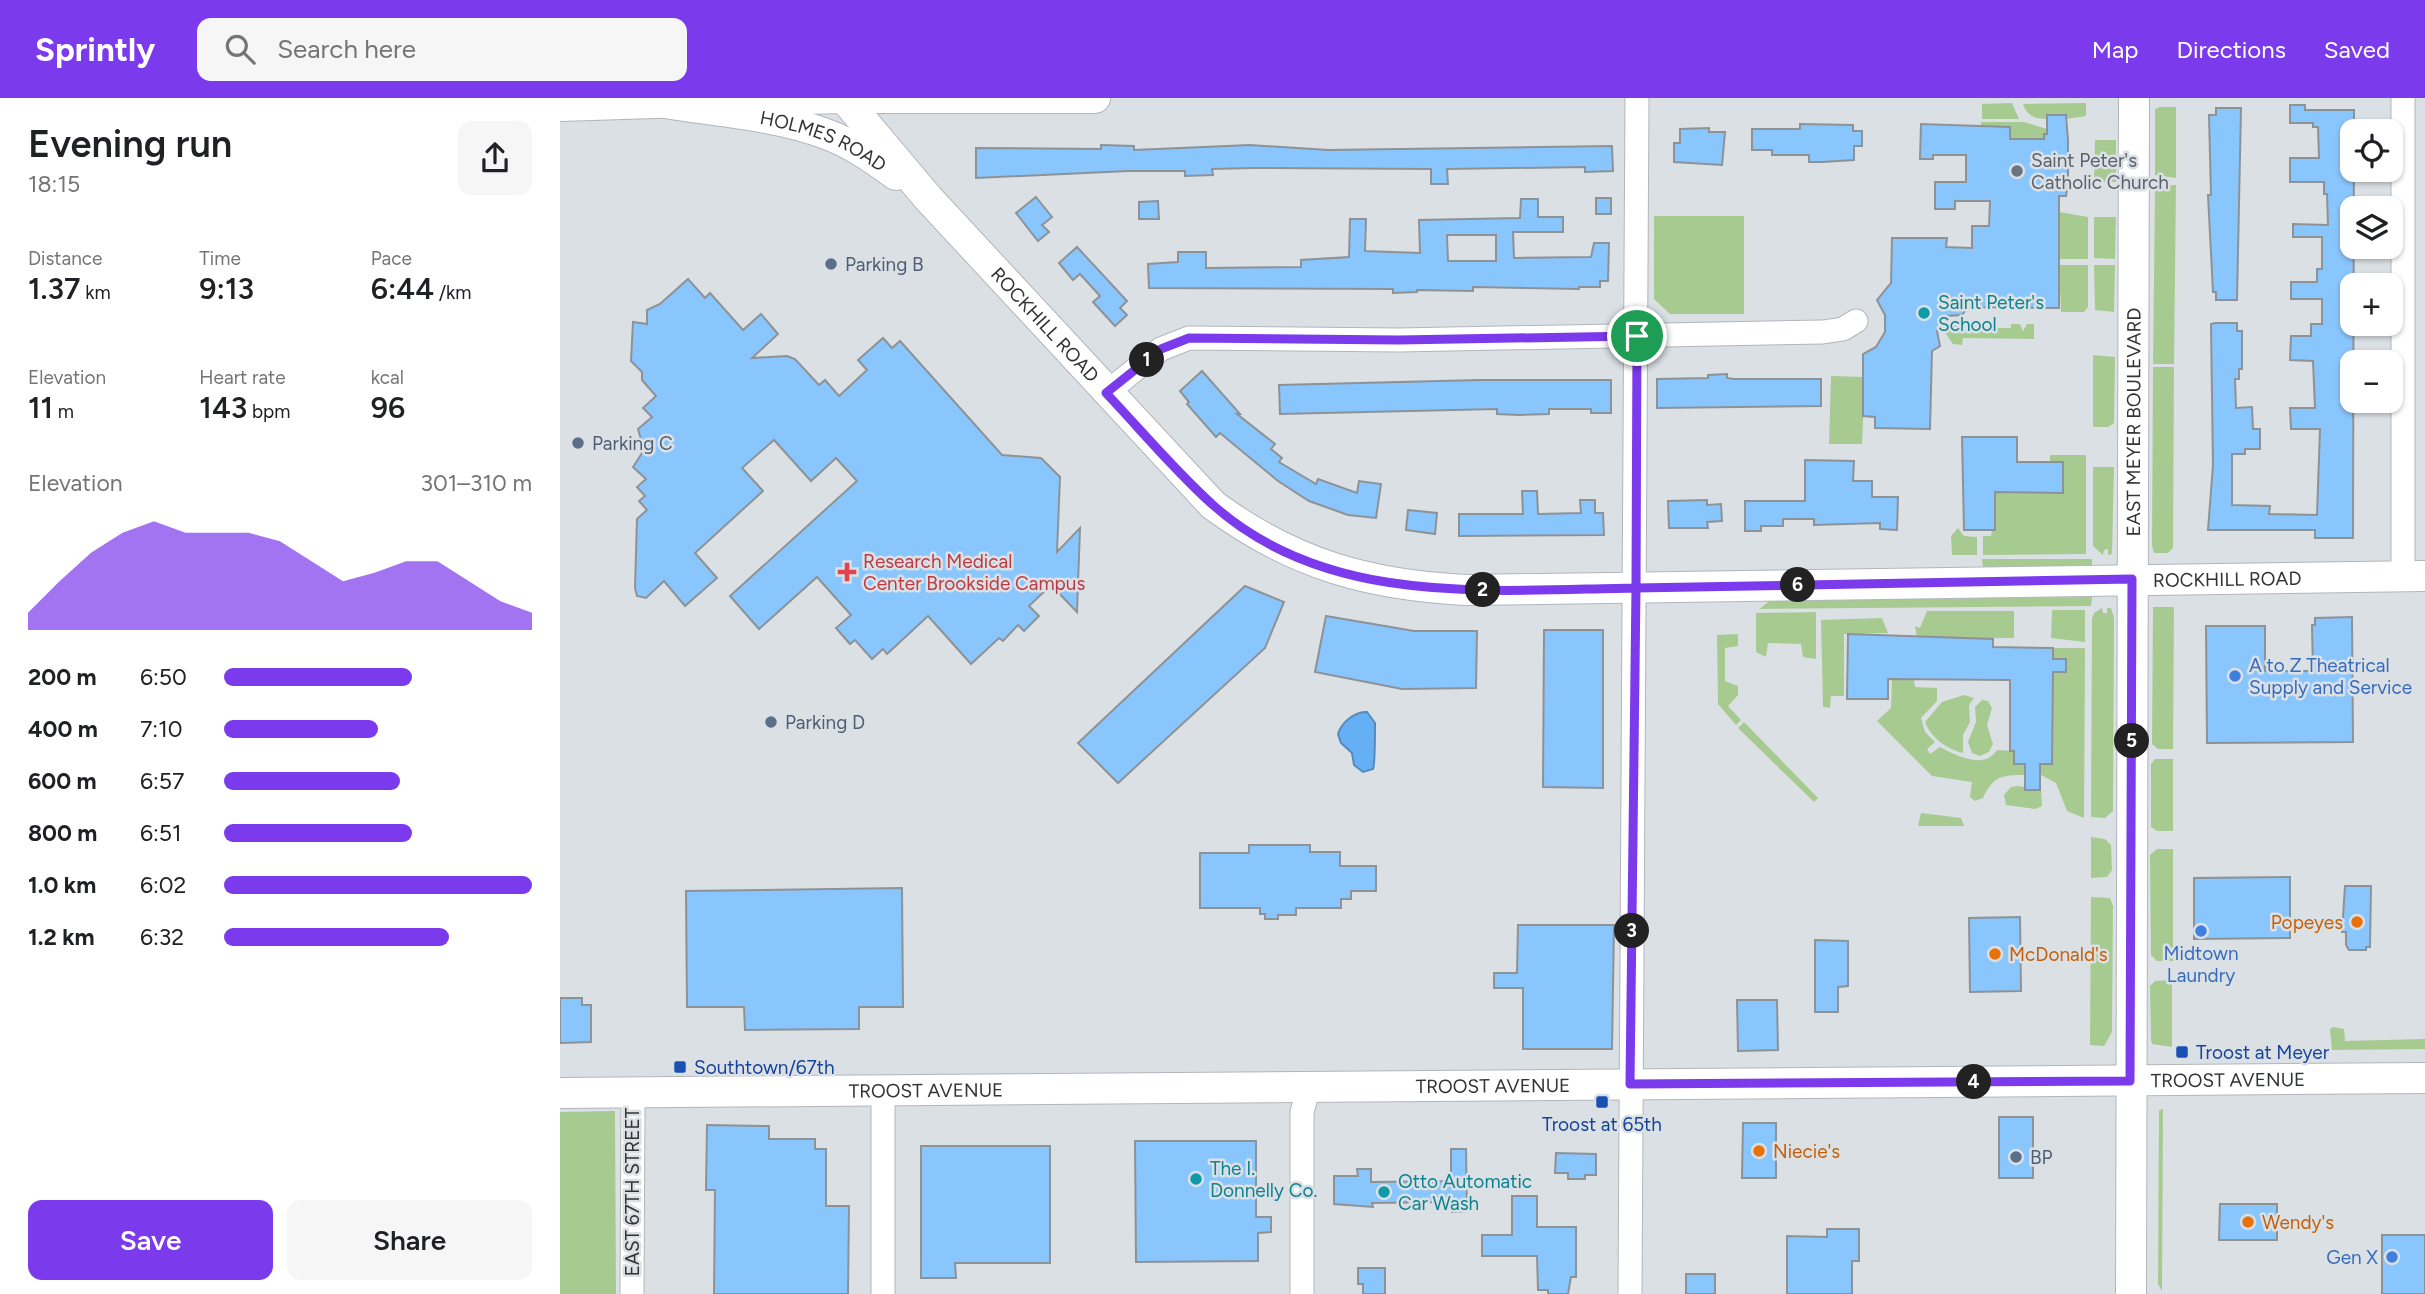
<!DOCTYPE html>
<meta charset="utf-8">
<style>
body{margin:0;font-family:Figtree,sans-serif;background:#f6f6f6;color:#202124;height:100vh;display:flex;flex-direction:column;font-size:26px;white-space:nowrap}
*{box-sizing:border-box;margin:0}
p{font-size:23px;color:#757577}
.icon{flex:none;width:38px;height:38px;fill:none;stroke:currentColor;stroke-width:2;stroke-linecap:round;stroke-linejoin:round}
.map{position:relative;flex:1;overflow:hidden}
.drawer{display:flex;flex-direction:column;background:#fff;width:560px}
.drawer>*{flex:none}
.controls{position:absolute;left:1780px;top:21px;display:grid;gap:14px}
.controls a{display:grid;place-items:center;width:63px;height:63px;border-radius:14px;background:#fff;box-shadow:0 2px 5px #0004;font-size:35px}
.pin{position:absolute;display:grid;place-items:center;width:60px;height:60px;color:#fff;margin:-30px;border:4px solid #fff;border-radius:50%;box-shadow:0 2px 7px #0007}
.km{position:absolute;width:35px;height:35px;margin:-18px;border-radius:50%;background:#222;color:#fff;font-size:19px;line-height:35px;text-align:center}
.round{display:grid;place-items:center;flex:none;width:74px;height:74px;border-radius:14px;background:#f6f6f6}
.headline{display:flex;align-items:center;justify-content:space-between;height:119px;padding:0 28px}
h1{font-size:38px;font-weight:600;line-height:52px}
.metrics{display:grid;grid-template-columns:repeat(3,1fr);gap:10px;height:119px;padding:7px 28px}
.metrics div{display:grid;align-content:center}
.metrics b{font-size:30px;font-weight:600}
.metrics small{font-size:19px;font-weight:400}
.metrics p{font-size:19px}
.chart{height:196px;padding:14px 28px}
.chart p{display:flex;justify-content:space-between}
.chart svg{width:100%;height:126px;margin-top:7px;fill:#7c3aed;opacity:.7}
.action{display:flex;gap:14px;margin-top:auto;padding:14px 28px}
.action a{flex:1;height:80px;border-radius:14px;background:#7c3aed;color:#fff;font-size:28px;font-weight:600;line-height:80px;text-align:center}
.action a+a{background:#f6f6f6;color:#202124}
ul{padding:0 28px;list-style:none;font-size:23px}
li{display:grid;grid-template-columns:112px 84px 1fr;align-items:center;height:52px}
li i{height:18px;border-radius:9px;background:#7c3aed}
header{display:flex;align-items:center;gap:42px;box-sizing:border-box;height:98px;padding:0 35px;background:#7c3aed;color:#fff}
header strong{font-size:33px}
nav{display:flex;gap:38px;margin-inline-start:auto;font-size:24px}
.search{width:490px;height:63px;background:#f6f6f6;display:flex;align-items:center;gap:18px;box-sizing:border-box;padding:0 24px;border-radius:14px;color:#757577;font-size:26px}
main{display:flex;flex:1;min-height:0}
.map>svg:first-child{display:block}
</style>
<header>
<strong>Sprintly</strong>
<div class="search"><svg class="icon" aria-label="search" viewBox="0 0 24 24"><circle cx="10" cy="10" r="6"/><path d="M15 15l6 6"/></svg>Search here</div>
<nav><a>Map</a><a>Directions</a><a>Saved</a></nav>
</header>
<main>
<section class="drawer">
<div class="headline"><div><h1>Evening run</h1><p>18:15</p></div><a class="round"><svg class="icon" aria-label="share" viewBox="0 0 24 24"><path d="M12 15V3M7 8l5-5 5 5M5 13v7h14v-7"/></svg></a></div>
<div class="metrics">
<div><p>Distance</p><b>1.37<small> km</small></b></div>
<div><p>Time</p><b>9:13</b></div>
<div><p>Pace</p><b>6:44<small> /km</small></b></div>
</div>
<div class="metrics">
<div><p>Elevation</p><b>11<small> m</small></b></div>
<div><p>Heart rate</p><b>143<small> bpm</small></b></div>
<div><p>kcal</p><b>96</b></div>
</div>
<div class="chart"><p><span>Elevation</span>301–310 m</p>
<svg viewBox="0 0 160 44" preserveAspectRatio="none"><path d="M0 44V38L10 27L20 17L30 10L40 6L50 10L60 10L70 10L80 13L90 20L100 27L110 24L120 20L130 20L140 27L150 34L160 38V44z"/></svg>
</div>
<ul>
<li><b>200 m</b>6:50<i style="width:61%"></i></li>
<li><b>400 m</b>7:10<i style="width:50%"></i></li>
<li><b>600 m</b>6:57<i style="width:57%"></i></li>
<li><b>800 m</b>6:51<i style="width:61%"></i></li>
<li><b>1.0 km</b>6:02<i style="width:100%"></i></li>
<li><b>1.2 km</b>6:32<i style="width:73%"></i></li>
</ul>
<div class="action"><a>Save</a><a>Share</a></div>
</section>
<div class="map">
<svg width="1865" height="1196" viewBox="0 0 1865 1196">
<rect width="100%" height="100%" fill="#dbe0e5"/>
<g fill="#a7ca91">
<path d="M1452 5 1459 21H1422V6Z"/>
<path d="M1526 5V18L1506 21 1505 17H1488L1487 21C1475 21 1467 18 1463 6Z"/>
<path d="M1600 9H1616V80L1595 77V11Z"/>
<path d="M1421 24H1464L1487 31V36H1484V41H1450V30L1421 35Z"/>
<path d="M1535 42H1556V84H1534Z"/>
<path d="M1616 87 1614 266H1593L1595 94 1600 88Z"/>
<path d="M1499 114 1528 119V161H1499Z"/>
<path d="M1094 118H1184V216H1110L1094 201Z"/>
<path d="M1534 119H1556L1555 161 1534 160Z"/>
<path d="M1499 167H1528V209L1524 214H1501Z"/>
<path d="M1534 167H1555L1554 214 1535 212Z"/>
<path d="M1396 226H1402L1403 230H1451V226H1460L1463 233 1467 226H1474V241L1403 240 1402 247 1393 246 1386 236 1389 229Z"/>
<path d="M1533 257 1555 259 1554 325 1548 329H1533Z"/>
<path d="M1593 269H1614L1613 450 1608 455H1594L1592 447Z"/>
<path d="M1271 278 1305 279 1302 346H1269Z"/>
<path d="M1490 357H1526V456L1423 457V438H1431L1432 432H1435V394L1502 395 1503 365 1490 364Z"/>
<path d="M1533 369H1554L1552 456 1548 457V451L1544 452 1543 457 1533 448Z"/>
<path d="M1398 430 1404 438 1417 439V457H1392L1391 438Z"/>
<path d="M1422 461H1532V468L1423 469Z"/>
<path d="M1532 499 1531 508 1199 511 1211 502Z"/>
<path d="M1593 509H1614L1613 651H1598L1592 646Z"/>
<path d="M1542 510 1543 515H1547V510H1551L1554 520 1553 713 1545 720 1531 719 1532 521 1534 515Z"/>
<path d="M1492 512H1525V544L1491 540Z"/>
<path d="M1367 513H1454V540H1357L1355 528 1360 530Z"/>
<path d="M1256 514V561L1243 559 1241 546 1208 545 1206 559 1196 554V515Z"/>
<path d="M1322 520 1328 535 1284 536V598H1271L1270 610 1263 609 1261 522Z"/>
<path d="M1178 536V548L1165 550V583L1178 588V597L1168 608 1181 622 1176 627 1158 606 1157 537Z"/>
<path d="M1493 550H1525L1524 720 1507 713 1496 685 1481 677 1480 666H1492L1493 574H1506V561H1493Z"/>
<path d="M1332 581 1354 582 1355 589 1377 590V603L1361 620 1365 634 1375 644 1367 651 1370 656 1380 649C1397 658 1424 672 1437 652L1454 653V666H1465V677C1442 677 1433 678 1423 700L1415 703 1410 699 1412 684 1372 678 1317 623 1331 610Z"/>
<path d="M1404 597 1414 600 1409 607 1410 624 1403 637V655C1387 651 1371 640 1365 624L1382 604Z"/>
<path d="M1422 602 1428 603 1432 610 1427 627 1433 646 1429 654 1420 658 1412 655 1408 644 1416 624 1415 609Z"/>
<path d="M1184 624 1258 700 1254 704 1178 630Z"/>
<path d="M1595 661H1613V733H1597L1591 729V666Z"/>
<path d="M1457 688 1481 691 1482 708 1475 711 1446 707 1444 697 1451 689Z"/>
<path d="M1361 715 1401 720 1404 728H1358Z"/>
<path d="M1531 739 1545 741 1551 747 1552 772 1547 779 1531 780Z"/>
<path d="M1597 751H1613V863H1597L1591 857 1590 757Z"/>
<path d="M1531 799 1550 800 1553 808 1552 934 1544 948 1530 947Z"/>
<path d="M1612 882V949L1592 946 1591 941 1590 888 1595 883Z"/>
<path d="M1773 929 1784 931 1785 943 1865 941V951L1772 952 1770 931Z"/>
<path d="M1603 1011 1602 1193 1598 1186 1599 1012Z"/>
<path d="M55 1013 56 1196H0V1014Z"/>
</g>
<path fill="#65aff5" stroke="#558abb" stroke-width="2" d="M807 614 815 625C815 631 815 667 813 671L803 674 794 667 792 655 781 645 778 636C781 625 795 613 807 614Z"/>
<g fill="#8ac6fe" stroke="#8d9296" stroke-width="2" fill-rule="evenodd">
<path d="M1730 7H1745V12H1794L1793 440H1755V432H1648L1653 367 1651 226 1655 225H1677V233H1682V271H1679V281H1675L1676 310 1692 309 1693 331H1700V351H1685V356H1672V407L1710 408 1709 416 1757 417 1760 331H1731L1730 310H1755L1753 263 1730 262 1731 238H1751V226H1762V201H1731V184H1757V171H1762V139H1733V126L1768 127 1767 96H1764V84H1730V60H1759L1758 29H1753V25H1730Z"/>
<path d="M1656 10H1681L1677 202H1656V194H1653L1648 97H1651L1649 17H1656Z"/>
<path d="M1487 17H1506L1508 42V85L1506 98H1499V210L1408 209 1402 217 1387 218 1377 233 1380 248 1372 253 1370 331 1315 330V319L1303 318V256L1316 249 1325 234V217L1317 202 1331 185 1332 140H1387L1386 149 1412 150V128H1429L1430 103H1395V111H1375V84H1406V57H1373V61H1360L1361 26 1450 29V41H1484V36H1487Z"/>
<path d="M1240 26 1293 27V33H1302V48H1294V62L1262 64H1249V57H1212V52H1192V31H1240Z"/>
<path d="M1149 30V34H1165L1162 67 1114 64V45H1120V31Z"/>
<path d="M541 47 574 48V52L690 47 768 52 1052 48 1053 73 1025 74V69L887 71 888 86H871V71L693 70 652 71 653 77 625 78V73H568L416 80V50L541 51Z"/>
<path d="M476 99 492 119 482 127 489 134 478 143 456 115Z"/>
<rect x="1036" y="100" width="15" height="16"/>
<path d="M961 101H978V119H1003V134H953L954 160 1031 159 1034 145H1049L1048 183H1040V189H1019V191L913 189V193L857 192V194L833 195V191L589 190 588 166 618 164V154H646V170L741 169V162L789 159 790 121H806L805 153 860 155 859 122 960 120ZM887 137H936V163H888Z"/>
<path d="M598 103 599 121H579V104Z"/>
<path d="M517 149 567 203 560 210 567 217 555 228 533 204 540 198 520 176 513 182 499 165Z"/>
<path d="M128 181 145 200 150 195 183 232 201 216 218 236 192 260 227 258 235 261 259 287 265 282 279 298 307 272 298 262 323 240 332 250 340 243 442 357 481 360 500 379 497 454 520 430 517 514 491 487 469 508 479 518 464 533 458 527 443 543 439 540 411 566 368 518 327 556 323 551 312 561 295 542 290 546 276 530 291 517 257 479 199 531 170 498 297 383 276 360 251 383 214 342 182 370 203 393 135 455 157 480 125 508 104 483 86 500 77 498 75 490 77 421 87 412 79 403 85 398 77 389 86 381 73 369 84 352 78 331 92 319 83 310 96 298 82 282V274L71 263 73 224 87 226V212L100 206Z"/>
<path d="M642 273 680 316H677L715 346 711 351 722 360 719 364 756 386 758 381 797 395 799 383 821 386 816 420 788 417 749 403 718 383 660 335 656 339 627 306 629 304 620 293Z"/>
<path d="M1167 276V280L1174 281H1261V308L1097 310V281L1148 280V277Z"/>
<path d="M920 282H1051V315H1031V311H989V316L959 317 937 316V311L720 316 719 287Z"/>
<path d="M1402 339H1457V364H1503V395L1435 394V432H1404Z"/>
<path d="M1245 362 1294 363 1293 383H1312V399H1338L1337 432 1320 431V425L1254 427V421H1223V428H1201V433H1185V403H1245Z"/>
<path d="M962 393H977L978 416 1021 415 1020 402H1035V415H1043L1044 437 899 438V416H963Z"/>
<path d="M1147 402V407L1161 406 1162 423 1147 424 1148 430H1109L1108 403Z"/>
<path d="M848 412 877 415 875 436 846 432Z"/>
<path d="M685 488 724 504 705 550 558 685 518 645Z"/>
<path d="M766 518 854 533H917L916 590 842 591 755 574Z"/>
<path d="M1792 519 1793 644 1647 645 1646 528H1705V573H1753L1752 527H1755V520Z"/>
<path d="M984 532H1043V690L983 689Z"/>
<path d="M1288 536 1433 541V549L1493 550V561H1506V574H1493L1492 666H1480V692H1465V666H1454V653H1450V582L1328 581V601H1287Z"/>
<path d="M689 747H750V754H780V768H816V793H791V801H781V810H736V817H718V821H705V816H700V810H640V755H689Z"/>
<path d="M1730 779V840L1634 841V780Z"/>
<path d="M1785 788H1811L1810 849H1806V852H1789L1786 847V834H1782Z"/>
<path d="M342 790 343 909H299V931L185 932 184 909H127L126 793Z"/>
<path d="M1460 819 1461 893 1410 894 1409 820Z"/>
<path d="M958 827H1054L1052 951H963V890H934V875H957Z"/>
<path d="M1255 842 1288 843V888L1278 889V914H1255Z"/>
<path d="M0 900H22V907H31V944L0 945Z"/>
<path d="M1177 902H1217L1218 952 1178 953Z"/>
<rect x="1439" y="1019" width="34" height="61"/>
<path d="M1183 1025H1216V1080H1182Z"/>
<path d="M147 1027 209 1028V1041H255V1051H266V1108H289L288 1196H154L155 1092H146Z"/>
<path d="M575 1043H696V1119H711V1134L698 1135V1163L576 1164Z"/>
<path d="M361 1048H490V1165H395L396 1180H361Z"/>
<path d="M891 1051H906L907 1113 892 1114V1104L812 1105 813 1109 774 1106V1078H798L797 1071H811V1084L891 1083Z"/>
<path d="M996 1055 1036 1056V1077H1025V1081H1008V1075H995Z"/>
<path d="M952 1098H977V1129H1016V1179H1011L1008 1196H988V1192H978L977 1158H922V1137H952Z"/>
<path d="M1660 1106H1717V1142H1659Z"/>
<path d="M1267 1131H1299V1163H1292V1196H1227V1138L1267 1139Z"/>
<rect x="1822" y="1137" width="43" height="59"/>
<path d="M798 1170H825V1196H803V1186H798Z"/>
<rect x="1126" y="1176" width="29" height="20"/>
</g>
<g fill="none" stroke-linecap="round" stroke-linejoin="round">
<defs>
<g id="minor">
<path d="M546 295 601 251 629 240 839 242 1263 234 1283 231 1296 223"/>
<path d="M1843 478V0"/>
<path d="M323 991V1196"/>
<path d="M68 994 73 1005 72 1196"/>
<path d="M742 1196V1014L749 988"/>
<path d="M1070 1196 1077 0"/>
</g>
<g id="major">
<path id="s1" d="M284 0 368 100 653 407C733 466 808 487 906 492L1865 478"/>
<path d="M289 0H535"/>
<path d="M175 3 282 0"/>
<path id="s2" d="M106 5C158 14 216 17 266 36 291 45 314 61 336 77"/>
<path d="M0 8 126 4"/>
<path id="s3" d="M0 995 1865 980"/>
<path id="s4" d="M1571 1196 1574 0"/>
</g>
</defs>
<use href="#minor" stroke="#b2b6bb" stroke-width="25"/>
<use href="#major" stroke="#b2b6bb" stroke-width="32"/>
<use href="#minor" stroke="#fff" stroke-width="23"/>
<use href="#major" stroke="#fff" stroke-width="30"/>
</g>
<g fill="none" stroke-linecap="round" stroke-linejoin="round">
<defs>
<path id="route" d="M1077 238 839 242 629 240 601 251 546 295C581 332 615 373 653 407 768 510 934 492 1076 490L1070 986 1570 983 1572 481 1076 490 1077 238"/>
</defs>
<use href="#route" stroke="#fff" stroke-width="14"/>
<use href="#route" stroke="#7c3aed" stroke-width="9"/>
</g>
<circle fill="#6b7280" stroke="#dbe0e5" stroke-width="2.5" cx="1457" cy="73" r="7"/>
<g fill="#5c6f8a" stroke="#dbe0e5" stroke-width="2.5">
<circle cx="271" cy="166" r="7"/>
<circle cx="18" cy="345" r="7"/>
<circle cx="211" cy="624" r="7"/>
<circle cx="1456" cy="1059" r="7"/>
</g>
<g fill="#0f9aa8" stroke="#dbe0e5" stroke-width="2.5">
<circle cx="1364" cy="215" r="7"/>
<circle cx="636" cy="1081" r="7"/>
<circle cx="824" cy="1094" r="7"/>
</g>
<path fill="#e0444e" stroke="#dbe0e5" stroke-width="2.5" d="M283.5 463.5h7v7h7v7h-7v7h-7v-7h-7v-7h7z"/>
<g fill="#3f7fe0" stroke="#dbe0e5" stroke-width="2.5">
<circle cx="1675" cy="578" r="7"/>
<circle cx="1641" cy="833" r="7"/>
<circle cx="1832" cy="1159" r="7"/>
</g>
<g fill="#e8710a" stroke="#dbe0e5" stroke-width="2.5">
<circle cx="1797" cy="824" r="7"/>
<circle cx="1435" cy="856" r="7"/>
<circle cx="1199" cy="1053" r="7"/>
<circle cx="1688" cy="1124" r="7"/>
</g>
<g fill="#1a4fb4" stroke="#dbe0e5" stroke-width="2.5">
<rect x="1615" y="947" width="14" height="14" rx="3.5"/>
<rect x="113" y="962" width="14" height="14" rx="3.5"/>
<rect x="1035" y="997" width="14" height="14" rx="3.5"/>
</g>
<g text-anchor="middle" stroke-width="5" stroke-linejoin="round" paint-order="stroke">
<g font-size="19" fill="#313335" stroke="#dbe0e5">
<text dy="7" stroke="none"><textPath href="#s2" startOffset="163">HOLMES ROAD</textPath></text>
<text dy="7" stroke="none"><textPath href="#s1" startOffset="303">ROCKHILL ROAD</textPath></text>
<text dy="7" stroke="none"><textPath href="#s4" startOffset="872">EAST MEYER BOULEVARD</textPath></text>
<text dy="7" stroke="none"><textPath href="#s1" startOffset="1582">ROCKHILL ROAD</textPath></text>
<text dy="7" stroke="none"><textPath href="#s3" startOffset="1668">TROOST AVENUE</textPath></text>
<text dy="7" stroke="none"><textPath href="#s3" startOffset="933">TROOST AVENUE</textPath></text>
<text dy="7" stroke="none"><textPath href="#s3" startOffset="366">TROOST AVENUE</textPath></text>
<text transform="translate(72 1094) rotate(-90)" y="7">EAST 67TH STREET</text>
</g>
<g font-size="19" fill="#5b616d" stroke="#dbe0e5" text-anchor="start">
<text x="1471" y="69">Saint Peter's<tspan x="1471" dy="22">Catholic Church</tspan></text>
</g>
<g font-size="19" fill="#4e5e75" stroke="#dbe0e5" text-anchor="start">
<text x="285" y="173">Parking B</text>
<text x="32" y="352">Parking C</text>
<text x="225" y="631">Parking D</text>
<text x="1470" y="1066">BP</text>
</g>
<g font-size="19" fill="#0d838f" stroke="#dbe0e5" text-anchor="start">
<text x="1378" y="211">Saint Peter's<tspan x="1378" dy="22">School</tspan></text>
<text x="650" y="1077">The I.<tspan x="650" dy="22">Donnelly Co.</tspan></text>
<text x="838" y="1090">Otto Automatic<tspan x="838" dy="22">Car Wash</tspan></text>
</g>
<g font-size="19" fill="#be3a42" stroke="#dbe0e5" text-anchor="start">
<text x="303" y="470">Research Medical<tspan x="303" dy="22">Center Brookside Campus</tspan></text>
</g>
<g font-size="19" fill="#366cbe" stroke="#dbe0e5" text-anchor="start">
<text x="1689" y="574">A to Z Theatrical<tspan x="1689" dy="22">Supply and Service</tspan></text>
<text x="1641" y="862" text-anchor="middle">Midtown<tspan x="1641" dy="22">Laundry</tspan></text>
<text x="1818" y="1166" text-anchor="end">Gen X</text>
</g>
<g font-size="19" fill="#c56008" stroke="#dbe0e5" text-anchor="start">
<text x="1783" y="831" text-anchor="end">Popeyes</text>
<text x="1449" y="863">McDonald's</text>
<text x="1213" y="1060">Niecie's</text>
<text x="1702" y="1131">Wendy's</text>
</g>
<g font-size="19" fill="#164399" stroke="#dbe0e5" text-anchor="start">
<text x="1636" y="961">Troost at Meyer</text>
<text x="134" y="976">Southtown/67th</text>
<text x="1042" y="1033" text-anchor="middle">Troost at 65th</text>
</g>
</g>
</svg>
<div class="controls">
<a><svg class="icon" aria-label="locate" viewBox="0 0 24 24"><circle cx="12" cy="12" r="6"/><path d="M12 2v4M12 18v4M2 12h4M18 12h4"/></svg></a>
<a><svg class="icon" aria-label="layers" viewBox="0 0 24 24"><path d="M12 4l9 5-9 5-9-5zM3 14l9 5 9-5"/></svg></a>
<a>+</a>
<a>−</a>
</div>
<div class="pin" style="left:1077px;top:238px;background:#1e9e55"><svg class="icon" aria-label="arrive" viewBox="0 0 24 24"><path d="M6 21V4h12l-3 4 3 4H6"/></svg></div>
<b class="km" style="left:587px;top:262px">1</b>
<b class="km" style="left:923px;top:492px">2</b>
<b class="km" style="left:1072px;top:833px">3</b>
<b class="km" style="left:1414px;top:984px">4</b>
<b class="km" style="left:1572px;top:643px">5</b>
<b class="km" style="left:1238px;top:487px">6</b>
</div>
</main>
